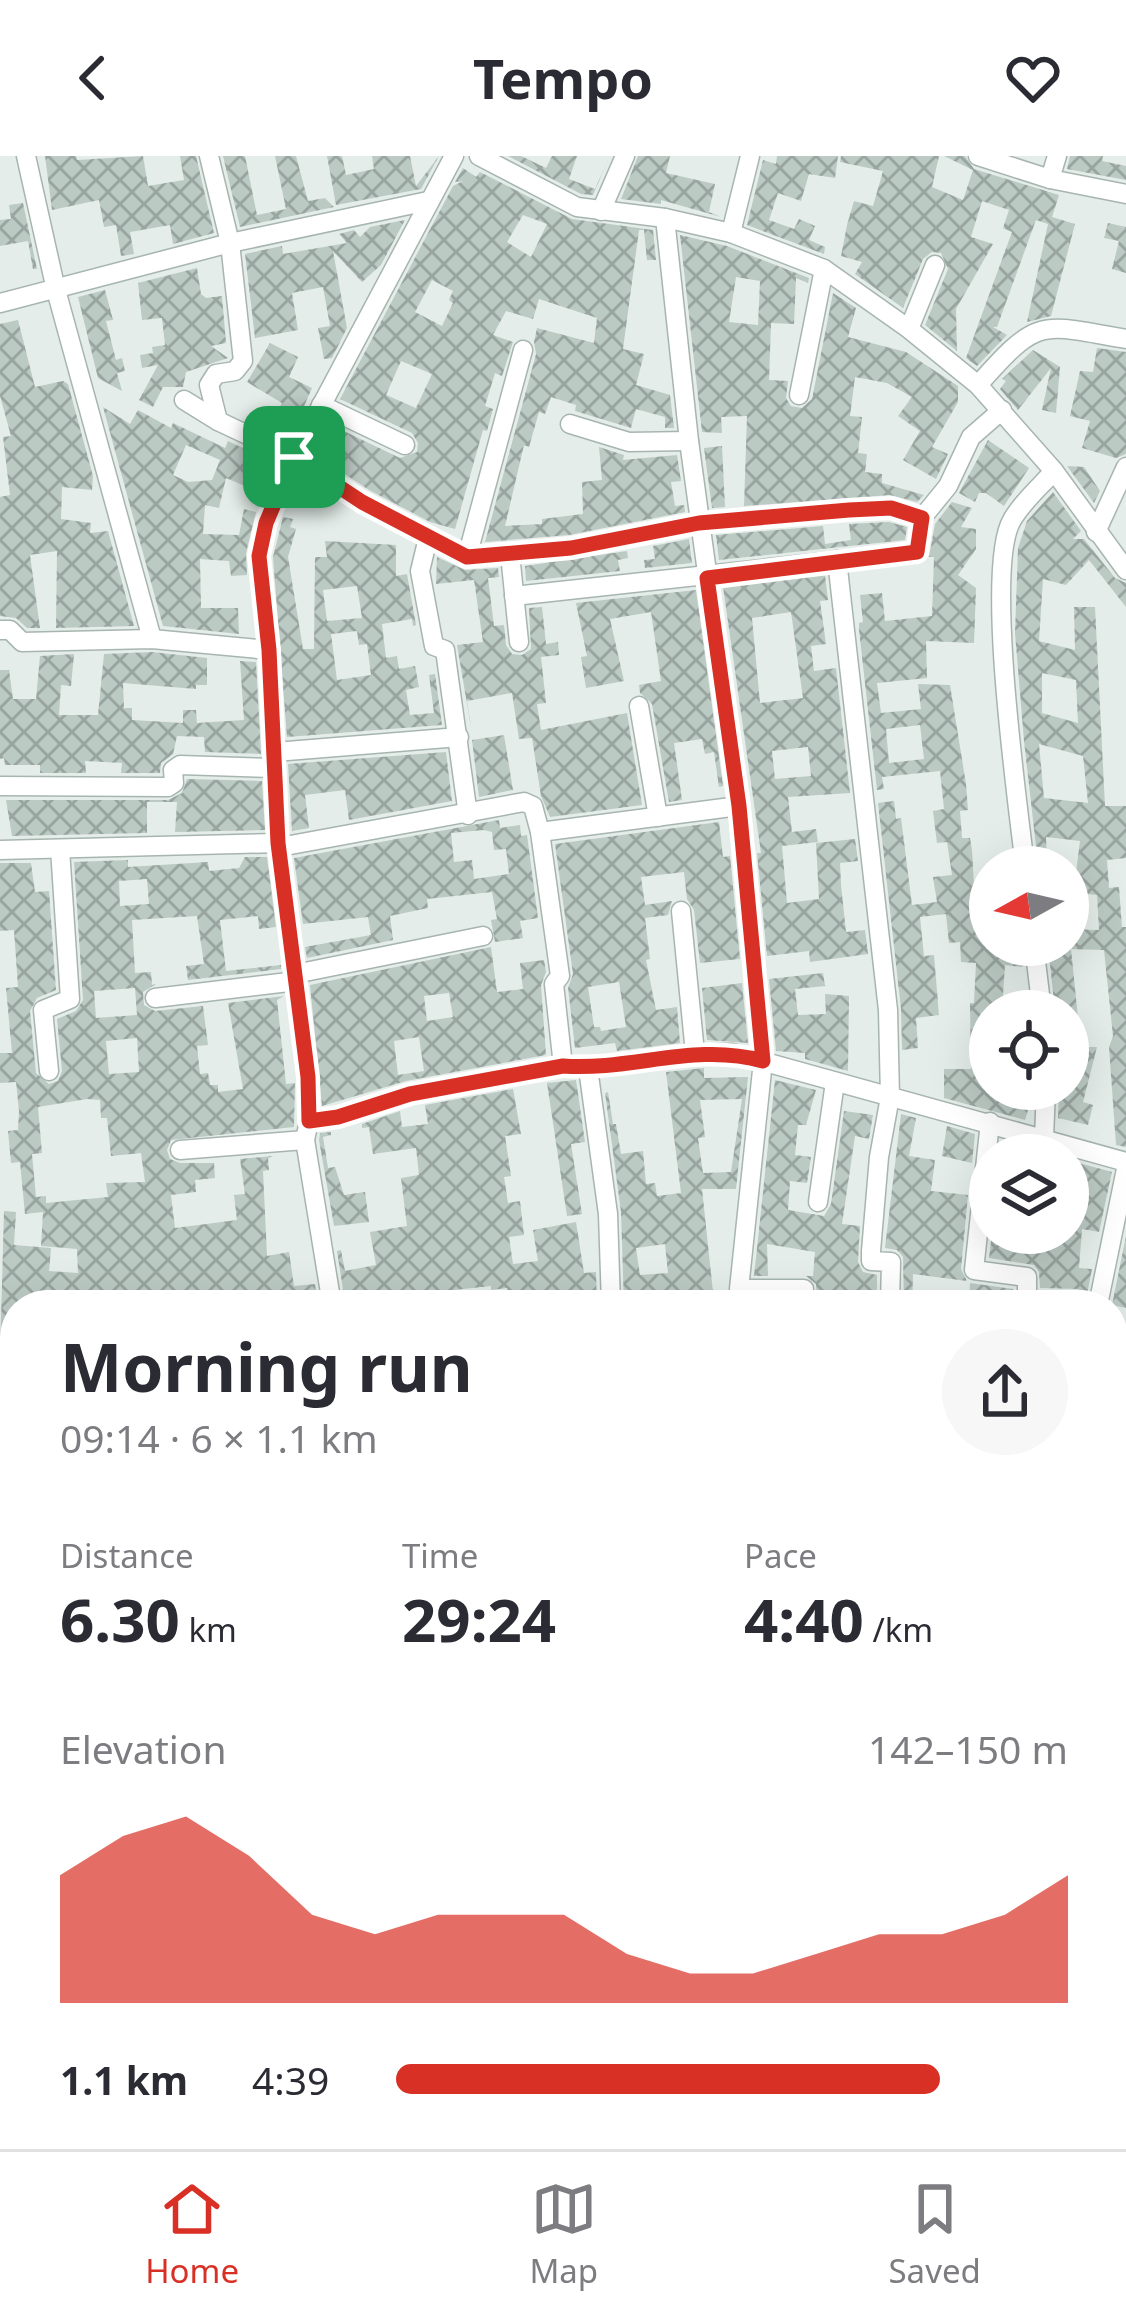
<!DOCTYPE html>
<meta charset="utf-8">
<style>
body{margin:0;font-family:"Noto Sans",sans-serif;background:#f7f7f7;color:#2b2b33;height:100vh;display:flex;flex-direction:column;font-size:45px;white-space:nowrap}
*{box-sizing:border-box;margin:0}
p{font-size:39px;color:#7c7c81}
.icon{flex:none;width:66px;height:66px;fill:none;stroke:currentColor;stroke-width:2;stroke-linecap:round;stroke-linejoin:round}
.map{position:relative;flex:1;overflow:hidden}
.side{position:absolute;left:0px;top:1134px;width:1128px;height:861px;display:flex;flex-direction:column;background:#fff;border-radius:48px 48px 0 0;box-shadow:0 12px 48px #0002}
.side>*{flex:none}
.needle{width:78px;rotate:262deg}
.fabs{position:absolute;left:969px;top:690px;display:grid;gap:24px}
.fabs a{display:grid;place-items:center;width:120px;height:120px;border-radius:50%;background:#fff;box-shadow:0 12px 48px #0002;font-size:60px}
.pin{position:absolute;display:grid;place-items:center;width:102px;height:102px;color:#fff;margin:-51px;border-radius:24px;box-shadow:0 6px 18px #0006}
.round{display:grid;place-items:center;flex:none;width:126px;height:126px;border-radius:63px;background:#f7f7f7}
.overview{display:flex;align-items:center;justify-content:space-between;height:204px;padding:0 60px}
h1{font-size:66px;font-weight:700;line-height:90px}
.figures{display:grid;grid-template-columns:repeat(3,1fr);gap:18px;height:204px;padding:12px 60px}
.figures div{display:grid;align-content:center}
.figures b{font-size:60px;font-weight:700}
.figures small{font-size:33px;font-weight:400}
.figures p{font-size:33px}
.chart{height:336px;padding:24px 60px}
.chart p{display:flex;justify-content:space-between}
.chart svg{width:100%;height:216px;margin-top:12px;fill:#d93025;opacity:.7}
ul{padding:0 60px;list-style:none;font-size:39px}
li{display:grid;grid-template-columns:192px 144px 1fr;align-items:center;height:90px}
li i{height:30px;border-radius:15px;background:#d93025}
header{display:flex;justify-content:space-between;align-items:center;height:156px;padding:0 60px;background:#fff;font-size:54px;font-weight:700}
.tabs{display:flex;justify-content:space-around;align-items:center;height:168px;border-top:3px solid #e1e1e2;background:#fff;font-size:33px;color:#7c7c81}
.tabs a{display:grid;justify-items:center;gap:6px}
.tabs .selected{color:#d93025}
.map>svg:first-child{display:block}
</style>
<header><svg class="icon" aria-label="back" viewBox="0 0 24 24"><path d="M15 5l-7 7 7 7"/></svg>Tempo<svg class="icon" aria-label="heart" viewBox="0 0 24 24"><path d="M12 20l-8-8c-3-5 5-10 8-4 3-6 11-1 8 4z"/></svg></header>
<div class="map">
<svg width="1126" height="1993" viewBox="0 0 1126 1993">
<defs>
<pattern id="building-cross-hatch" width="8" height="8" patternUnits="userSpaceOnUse" patternTransform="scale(3)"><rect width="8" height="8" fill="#bccac4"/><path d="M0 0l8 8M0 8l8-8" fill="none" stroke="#99a5a0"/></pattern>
</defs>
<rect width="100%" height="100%" fill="#e4ede9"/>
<g fill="url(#building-cross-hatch)" fill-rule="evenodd">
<path d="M45 0H76L77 4 143 0 148 30 184 24 180 0H196L214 77 173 88 170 69 130 76 134 98 121 100 116 69 104 71 99 44 52 54Z"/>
<path d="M223 0H245L257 59 286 53 275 0H296L308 45 325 42 334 51 240 71Z"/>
<path d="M327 0H342L346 19 374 13 372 0H410L416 30 439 0 421 33 336 49Z"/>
<path d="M508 0H521L546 12 552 0H577L569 23 595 33 609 2 593 39 581 38Z"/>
<path d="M638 0H670L666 17 715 28 709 56 721 61 661 44V48L621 43Z"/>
<path d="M777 0H838L835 22 809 18 801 45 778 37 769 64 794 73 799 63 815 70 809 84 825 91 824 98 747 69 763 4 776 8Z"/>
<path d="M841 0H939L932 31 963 44 973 14 944 0H965L974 13 1059 39 1052 61 1075 68 1051 160 1027 166 1048 68 1036 64 997 171H993L1007 179 977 210 966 202 1012 76 1003 72 1009 54 982 45 971 81 993 88 956 153 957 195 925 169 948 113 941 97 932 96 923 103 903 152 855 118 862 106 841 100 847 69 854 45 873 50 883 15 840 6Z"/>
<path d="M1070 0H1103L1102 5 1126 10V24L1067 13Z"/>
<path d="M463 12 476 21 480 16 572 63 653 74 656 104H647L644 74H639L623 193 644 198 636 229 670 239 674 272H665V261L636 253 631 272 575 255 576 249 551 241 545 258 539 256 529 291 524 289 505 370 542 368V363L583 358 582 326 602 324 599 291 624 299 623 304 677 299 681 325 671 326 675 350 684 349 685 356 569 379 485 386 536 198 534 186 537 172 594 187 597 162 539 143 533 163 506 155 493 179 513 186 502 220 495 217 485 250 493 253 487 275 483 274 455 373 430 366 369 334 313 297 327 267 400 302 417 296 418 287 412 277 340 243 453 30 463 25 455 26ZM523 59 547 68 531 101 507 86ZM432 124 453 135 449 144 453 147 442 170 415 156ZM401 205 432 218 416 252 386 239Z"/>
<path d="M23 47 37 113H33L28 85 0 90V64L11 63 9 49Z"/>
<path d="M405 64 381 109 362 126 333 95 347 172 332 202 324 203 318 172 330 170 323 131 292 137 298 174 255 182 245 98 282 90 283 98 347 87 339 78 354 74 360 81 370 71Z"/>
<path d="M1108 67 1126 71V117L1112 113 1119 85 1104 82Z"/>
<path d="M680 79 727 90 809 122 808 127 796 122 794 168 771 167 769 224 788 225 786 242 791 250 802 252 812 243 833 137 856 152 848 181 906 196 958 230V246L932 291 948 298 936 323 903 304 920 275 898 260 912 241 887 227 855 221 850 260 862 261 858 297 867 298 865 316 882 318V327L924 339 917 346 890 339 744 350 747 260 721 261 722 277 702 276ZM736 121 760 125 758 169 729 166Z"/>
<path d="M197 112 201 138 206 142 222 140 226 187 211 190 228 202 186 216 183 231H163L153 251 139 244 158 209 142 212 140 199 153 197 152 191 165 189 162 162 142 164 138 127Z"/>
<path d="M105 134 113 164 106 165 116 204 122 202 125 215 117 217 122 235 98 222 78 141Z"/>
<path d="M18 164 35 231 63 225 68 228 93 320 92 334 62 331 61 363 91 367 90 377 108 375 134 470 56 472 57 395 30 399 40 472H27L16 462 0 460V341L10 339 3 281 11 280 0 240V168Z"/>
<path d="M270 187 298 201 289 221 312 232 298 264 278 255 282 247 247 226Z"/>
<path d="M1097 192 1126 196V298L1116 302 1082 292 1090 265 1070 260 1080 215 1093 216Z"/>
<path d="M1033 194 1060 211 1056 257 1042 254 1051 212 1018 254 1000 233 1006 225 1002 223Z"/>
<path d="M103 251 130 268 138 254 171 272 173 267 225 292 228 285 277 308 264 338 226 322 219 352 205 349 203 378 239 379 244 353 256 356 246 397 247 419 231 420 229 405 200 403 201 452H238L239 478 163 470ZM186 289 220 304 212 324 188 326 173 319Z"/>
<path d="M988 284 1029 312 1004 350 986 337H979L975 346 959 337Z"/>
<path d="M722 290 725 351 712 352 704 292Z"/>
<path d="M1067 310 1084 311 1100 335 1094 347Z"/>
<path d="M1053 336 1081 375 1073 383H1084L1115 422 1126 427V451L1089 404 1066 429 1043 423 1039 485 1075 494 1074 451H1095L1105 650H1126V702L1107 704 1109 732 1119 731 1122 771H1126V991L1116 989 1109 891 1113 880 1104 794 1071 793 1081 891H1097L1083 946 1093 949 1088 969 1058 962 1059 933H1068V855H1055L1048 789H1068V773L1099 774 1097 739 1068 736V716L1076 717 1080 685 1046 681 1047 707 1038 708 1024 585 1015 477 1018 392 1027 365ZM1042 517 1076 524 1078 567 1042 557ZM1039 588 1083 600 1088 647 1044 642Z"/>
<path d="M952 346 972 352 961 371 976 373V393L958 419 976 432 974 487 926 485 927 522 877 527 881 557 921 553 918 528 950 529 966 628 968 654 960 655 962 682H970L972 694 977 781 990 782V789H1021L1023 811 1005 809 1002 855H990V940L1029 951 1025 964 944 942V913H971L970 847H974L976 807 961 806 960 786 949 787 946 758 920 761 924 800 934 799 939 859 916 862 918 892 902 894 901 853 878 647 894 645 896 663 901 662 912 749 937 746 933 721 952 719 947 686 937 687 933 655 944 653 940 615 882 621 884 633 877 634 859 474V467L863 466 860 439 882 437 885 465 932 460 934 401H929L935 368ZM920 569 924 603 889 607 886 573Z"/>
<path d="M283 361 293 363 290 371 296 373 288 401 303 493H314L315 401H327L325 385 396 389V420L407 418 416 469 413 470 412 463 382 468 386 502 397 500 399 513 415 510 419 531 406 534 410 559 434 557 429 519 435 518 442 569 287 581 273 401ZM357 430 362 462 327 465 323 434ZM357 475 359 489 367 488 371 519 337 524 331 478Z"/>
<path d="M889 366 907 371 905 384 719 404 716 379 823 370 825 388 851 384 849 368Z"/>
<path d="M689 383 692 407 645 412 644 404 655 403 653 390Z"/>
<path d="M627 395 628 402 618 404 620 415 526 425 525 410Z"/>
<path d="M437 401 465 414 498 412 499 421 488 422 494 470 504 469 506 489 512 498 522 499 531 493 529 452 542 451 546 488 558 486 559 499 541 501 546 547 537 548 541 574 627 557 642 649 550 661 541 640 532 582 519 583 512 537 467 545 472 577 457 489 483 486 474 424 436 428Z"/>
<path d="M825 419 828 444 820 445 826 488 811 490 814 515 836 512 850 637 788 641 792 676 816 673 818 686 782 690 787 747 819 743 816 687 855 683 858 705 840 707 841 729 846 776 865 774 868 798 810 806 809 795 767 800 757 697H761L723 431ZM791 456 803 542 760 547 752 462ZM808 591 811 620 775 623 772 595Z"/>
<path d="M696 434 723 630 719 631 714 596 705 598 702 583 674 587 682 644 669 646 652 548 640 537 639 529 661 525 651 456 610 463 624 525 586 532 581 501 587 500 576 447Z"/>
<path d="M152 496 207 502V529H196V533L123 527 124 552H132V564L183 567V554H196L197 567 244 564 240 505 256 506 261 598 205 596 204 581 177 580 173 598 161 607 160 617H121L122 607 85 605 86 617H40V609H5L4 602 0 603V514H9L13 543H36L40 500 74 498 71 530 61 529 59 559H98L104 498Z"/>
<path d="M504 579 513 634 479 641 472 584Z"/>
<path d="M446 596 452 645 349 664 345 634 305 639 309 672 292 675 288 608Z"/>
<path d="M187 623 262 625 265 674 175 676 177 646H147V677L12 680 6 644H168L182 637Z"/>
<path d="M499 664 500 672 520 669 521 680 527 679 538 762 520 765 523 782 495 786 491 764 497 763 492 736 427 743 428 752 390 760 393 784 307 802 305 791 371 779 368 761 303 768 294 702ZM484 674 492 676 494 694 506 693 509 718 474 723 472 704 454 706 451 677Z"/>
<path d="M719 666 723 701 730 700 740 803 700 807 694 754 687 743 684 716 641 721 645 749 672 745 668 759 645 762 650 803 646 804 656 854 677 851 680 887 617 895 615 887 575 892 568 832 573 818 555 688ZM619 826 626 871 601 875 600 871H594L588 831Z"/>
<path d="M245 701H267L276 771 259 773 258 760 220 764 226 815 281 809V813L188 824 186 810 204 808 197 760 132 764 135 817 151 816 152 829 156 828 143 836 144 849 155 855 203 850 208 889 197 890 200 918 208 917 210 929H218V936L243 933 228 847 284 840 277 844 286 928 295 927 294 971 171 984 167 994 170 1003 180 1007H214L215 1022 195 1024 196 1036 171 1039 175 1072 237 1064 234 1039 245 1038 240 1003 273 1000 268 1002 269 1014 263 1015 267 1100 289 1096 294 1130 315 1128 318 1149H260V1145L247 1146V1143L202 1149H121V1142L95 1143V1148L15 1149V1202L0 1201 4 1055 16 1056 14 1089 51 1092 49 1115 78 1117 77 1093 41 1090 43 1056 25 1058 20 1006 11 1007 8 975 18 974 19 955 16 926 0 927V897H12L6 832 18 831 14 774 0 775V707H31L35 736 49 735 56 834 37 842 30 855 36 917 49 928 58 925 62 915 57 863 76 855 83 844 74 706 128 704V711L208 706 209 715 239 712ZM147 723 149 748 120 750 119 725ZM135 832 137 859 96 862 94 835ZM137 882 139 916 109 918 106 885ZM87 943 100 944 101 962H107L111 1000 141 997 145 1026 106 1027 108 1041 46 1047V1040L36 1041 32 998 42 997 38 951Z"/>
<path d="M491 791 497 836 523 833 520 807 544 804 546 816 541 829 546 899 406 925 322 950 310 829ZM449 837 453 861 427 865 424 840ZM419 881 424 915 398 919 394 885Z"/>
<path d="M823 817 825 830 795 833 798 859 826 858 825 838 849 840 848 915 805 903V897L776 895 769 823Z"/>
<path d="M742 827 748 887 707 884 702 832Z"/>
<path d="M704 912V922L748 921 736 1033H702L713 1136 700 1137 701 1149H624L621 1056 605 937 608 936 613 968H616L621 998 643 995 646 1028 655 1027 657 1040 681 1037 666 916ZM742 943 731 1016 703 1017 698 982 705 981 700 944ZM665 1088 668 1117 640 1119 636 1092Z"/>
<path d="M576 924 585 986 571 988 582 1058 567 1060 547 927Z"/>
<path d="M775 924 816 934 806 969H798L795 999 811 1001 807 1027 790 1025 788 1054 824 1060 831 1048 844 955 873 959 869 983 855 980 842 1068 860 1070 858 1106 863 1116 877 1119V1144H861V1149H817L816 1128 806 1120H813L815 1096 767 1088 768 1120H754Z"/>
<path d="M513 933 521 978 505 980 511 1020 504 1021 508 1047 520 1045 524 1079 509 1081 513 1108 538 1105 533 1074 576 1066 584 1117 596 1116 597 1149H511L507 1132 491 1134V1130L454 1134 459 1149 345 1146 337 1095 341 1094 345 1115 376 1109 370 1076 407 1070 401 1022 419 1019 416 992 373 998 369 971 362 972V968L400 955 402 971 428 968 425 949Z"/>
<path d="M901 958 916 962 909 1000 935 1004 931 1035 968 1039 961 1113 967 1125 913 1118 912 1149H904L903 1101 897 1094 885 1092Z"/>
<path d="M947 970 975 978 972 1007 942 1000Z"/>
<path d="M331 976V979L323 981 328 1012 335 1011 344 1039 365 1036 369 1066 334 1070 319 984 320 977Z"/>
<path d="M1068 1004 1112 1016 1099 1076 1082 1073 1079 1112 1092 1113 1085 1149H1077L1079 1133 1040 1132 1039 1116 1034 1109 989 1102 992 1077H1068Z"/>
<path d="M1126 1080V1152L1112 1149Z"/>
<path d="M970 1127 1013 1133V1149H969Z"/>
<path d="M1113 1242 1126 1243V1320L1113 1319Z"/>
<rect x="0" y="1552" width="15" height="40"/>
<path d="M1126 1648V1779L1113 1780V1649Z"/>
<path d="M1126 1824V1872L1119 1873 1113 1826Z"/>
<path d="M53 1980H165L167 1993H111L110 1990 57 1993Z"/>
</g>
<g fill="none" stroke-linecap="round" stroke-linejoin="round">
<defs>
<g id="minor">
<path d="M26 0 56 134 152 483"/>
<path d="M209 0 230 87 243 205 235 215 216 218 209 229 218 265"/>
<path d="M479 0 577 51 665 62 731 77 824 113 909 173 978 229 1054 315 1126 414"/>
<path d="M978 0 1050 23 1126 38"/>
<path d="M1050 23 1057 0"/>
<path d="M601 55 625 0"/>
<path d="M665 62 689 285 739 650 763 905 739 1133H804L803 1149"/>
<path d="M731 77 750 0"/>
<path d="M0 147 230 87 428 45"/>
<path d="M909 173 935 109"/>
<path d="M978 229C1039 160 1039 168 1126 183"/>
<path d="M799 239 824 113"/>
<path d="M184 244 218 265 294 301 362 346 467 401 571 392 699 367 849 354 891 352 922 362"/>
<path d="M321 249 405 289"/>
<path d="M570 268 629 286 689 285"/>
<path d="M1096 376 1126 311"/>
<path d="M428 382 420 415 434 490 445 494 468 659"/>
<path d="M510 398 519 486"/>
<path d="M467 401 523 194"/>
<path d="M837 404 888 854 890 941 879 1001 871 1095V1105L891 1106 890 1149"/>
<path d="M514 440C648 426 782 410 917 396L922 362 948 330 971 281 1002 254"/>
<path d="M0 474H10L22 486 152 483 269 494"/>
<path d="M639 550 658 661"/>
<path d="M275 596 459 581"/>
<path d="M0 630 168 631 174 627 173 614 180 609 273 612"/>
<path d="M540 676 739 650"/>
<path d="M0 694 279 687 285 690 524 646 533 650 540 676 560 820 554 828 563 910"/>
<path d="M1025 711C1018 648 984 411 1012 364 1022 346 1041 330 1054 315"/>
<path d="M681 755 695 897"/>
<path d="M1034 789 1042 855"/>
<path d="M295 818 483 780"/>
<path d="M155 842 297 825"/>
<path d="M588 912 608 1058 611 1149"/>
<path d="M49 915 43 854 70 843 60 693"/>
<path d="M309 965 338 961 409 938 563 910C620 914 676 896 733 897L1126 1006"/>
<path d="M990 966 974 1114 1027 1121V1149"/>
<path d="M1044 982 1046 933"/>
<path d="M180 994 305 984"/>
<path d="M818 1046 835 926"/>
<path d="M332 1149 305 984 309 965 308 921 279 687 269 494 259 400 266 367 294 301 454 0"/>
<path d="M1098 1149 1126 1013"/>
<path d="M0 1455 15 1457"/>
<path d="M1113 1600 1126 1596"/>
<path d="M0 1695 15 1706"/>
<path d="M1113 1813 1126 1810"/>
<path d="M1113 1963H1126"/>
<path d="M420 1980 423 1993"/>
<path d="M663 1980 665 1993"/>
<path d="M1014 1980 1024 1993"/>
<path d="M249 1993 381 1980"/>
</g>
</defs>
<use href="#minor" stroke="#a7b5b0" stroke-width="21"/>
<use href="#minor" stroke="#fff" stroke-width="18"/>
</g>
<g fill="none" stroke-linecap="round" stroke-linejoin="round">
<defs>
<path id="route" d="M294 301 362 346 467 401 571 392 699 367 849 354 891 352 922 362 917 396 707 422 739 650 763 905C695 886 632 915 563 910L410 938 338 961 309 965 308 921 278 687 269 494 259 400 266 367Z"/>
</defs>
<use href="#route" stroke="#fff" stroke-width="24"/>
<use href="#route" stroke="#d93025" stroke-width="15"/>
</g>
</svg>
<div class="fabs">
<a><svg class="needle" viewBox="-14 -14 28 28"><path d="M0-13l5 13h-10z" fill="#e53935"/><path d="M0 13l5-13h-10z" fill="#7c7c81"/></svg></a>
<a><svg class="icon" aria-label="locate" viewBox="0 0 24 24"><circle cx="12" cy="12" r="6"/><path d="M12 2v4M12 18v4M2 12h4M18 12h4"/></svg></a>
<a><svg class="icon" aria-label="layers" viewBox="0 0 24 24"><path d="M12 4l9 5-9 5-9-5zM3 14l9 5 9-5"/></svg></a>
</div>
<div class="pin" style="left:294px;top:301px;background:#1e9e55"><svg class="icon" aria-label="arrive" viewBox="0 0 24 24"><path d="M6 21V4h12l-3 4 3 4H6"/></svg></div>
<section class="side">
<div class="overview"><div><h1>Morning run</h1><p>09:14 · 6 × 1.1 km</p></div><a class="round"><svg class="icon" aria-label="share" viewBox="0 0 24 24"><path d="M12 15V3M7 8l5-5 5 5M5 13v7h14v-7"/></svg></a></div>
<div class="figures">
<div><p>Distance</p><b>6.30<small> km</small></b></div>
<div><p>Time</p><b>29:24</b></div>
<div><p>Pace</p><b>4:40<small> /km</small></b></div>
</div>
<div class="chart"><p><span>Elevation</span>142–150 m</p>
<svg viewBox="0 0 160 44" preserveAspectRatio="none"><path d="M0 44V18L10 10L20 6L30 14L40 26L50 30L60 26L70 26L80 26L90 34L100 38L110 38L120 34L130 30L140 30L150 26L160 18V44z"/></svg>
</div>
<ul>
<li><b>1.1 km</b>4:39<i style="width:81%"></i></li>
</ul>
</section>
</div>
<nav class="tabs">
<a class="selected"><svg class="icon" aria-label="home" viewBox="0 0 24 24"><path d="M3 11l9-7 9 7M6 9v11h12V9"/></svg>Home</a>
<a><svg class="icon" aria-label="map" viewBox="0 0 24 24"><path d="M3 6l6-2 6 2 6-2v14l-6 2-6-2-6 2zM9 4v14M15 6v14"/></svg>Map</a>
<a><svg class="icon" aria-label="saved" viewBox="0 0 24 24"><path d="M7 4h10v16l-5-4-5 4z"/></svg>Saved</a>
</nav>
